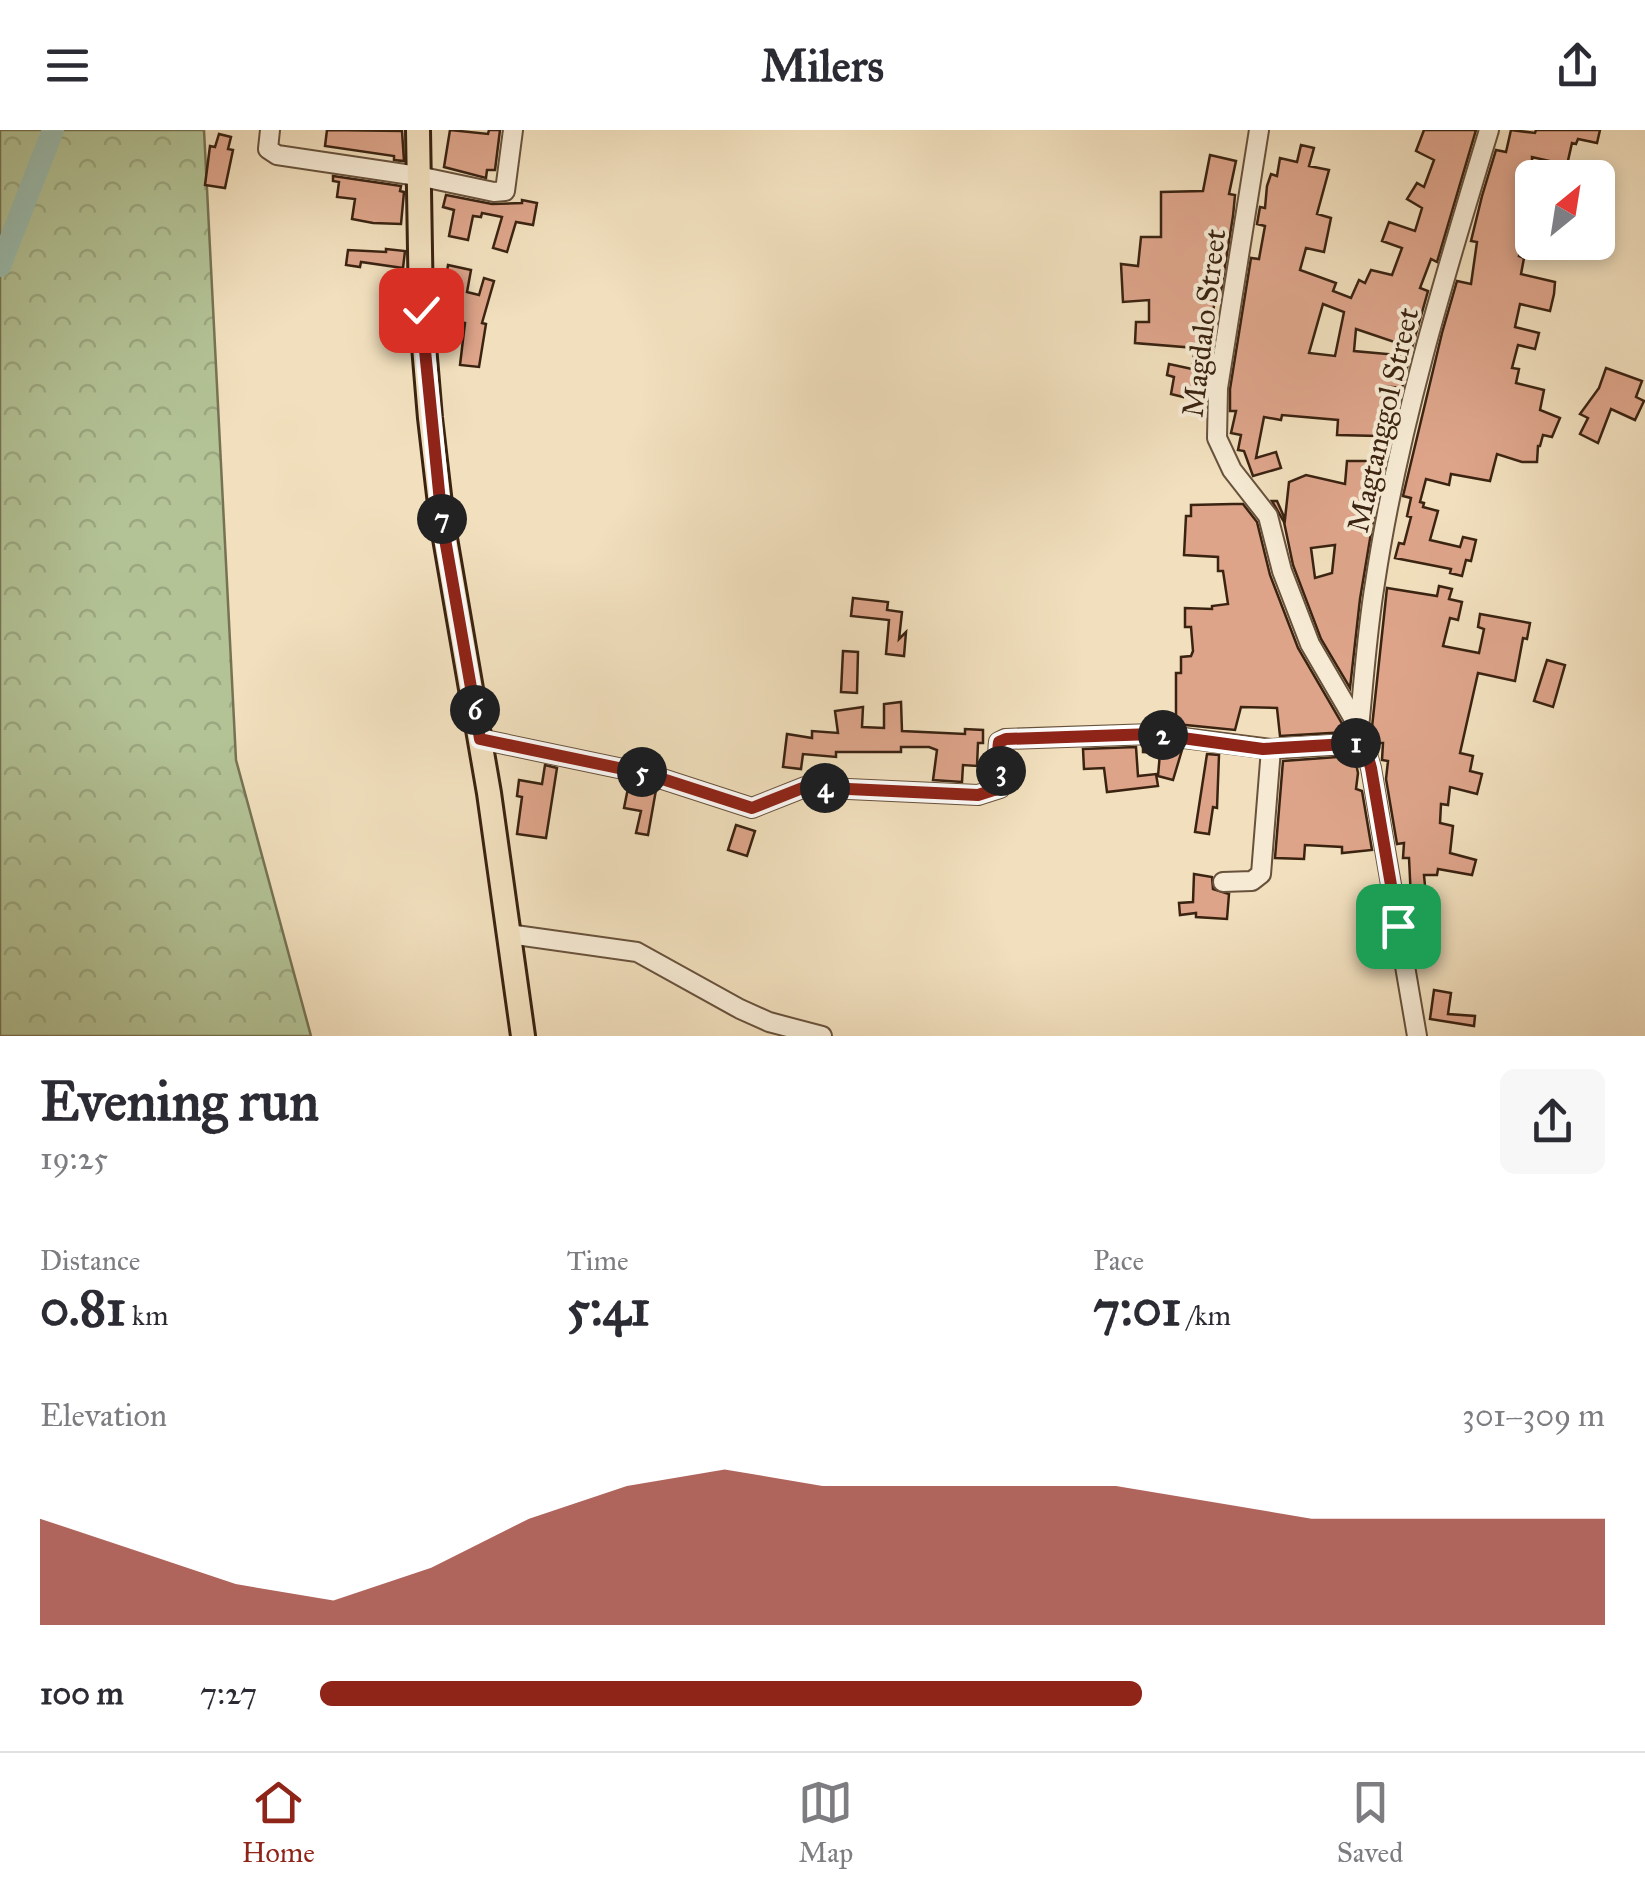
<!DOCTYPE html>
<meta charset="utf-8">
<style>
body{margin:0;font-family:"IM FELL Great Primer",serif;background:#f7f7f7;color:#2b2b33;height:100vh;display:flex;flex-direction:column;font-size:38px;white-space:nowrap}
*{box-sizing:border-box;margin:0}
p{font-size:32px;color:#7c7c81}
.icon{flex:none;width:55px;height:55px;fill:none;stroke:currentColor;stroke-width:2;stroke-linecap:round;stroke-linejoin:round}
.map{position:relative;height:906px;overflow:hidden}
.drawer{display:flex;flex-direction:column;background:#fff;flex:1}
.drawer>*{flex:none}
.needle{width:65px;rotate:30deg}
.tools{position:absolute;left:1515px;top:30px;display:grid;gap:20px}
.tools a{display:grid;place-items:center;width:100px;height:100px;border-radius:15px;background:#fff;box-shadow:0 5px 15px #0003;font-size:50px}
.pin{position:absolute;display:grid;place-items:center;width:85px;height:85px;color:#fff;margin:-42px;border-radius:20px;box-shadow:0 5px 15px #0006}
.km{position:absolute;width:50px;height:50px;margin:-25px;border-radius:50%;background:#222;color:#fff;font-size:28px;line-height:50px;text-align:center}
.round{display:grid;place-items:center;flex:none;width:105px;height:105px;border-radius:15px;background:#f7f7f7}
.head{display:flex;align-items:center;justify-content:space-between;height:170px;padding:0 40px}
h1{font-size:55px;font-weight:800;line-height:75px}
.metrics{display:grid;grid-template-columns:repeat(3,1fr);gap:15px;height:170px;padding:10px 40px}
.metrics div{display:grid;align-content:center}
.metrics b{font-size:50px;font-weight:800}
.metrics small{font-size:28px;font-weight:400}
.metrics p{font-size:28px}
.chart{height:280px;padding:20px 40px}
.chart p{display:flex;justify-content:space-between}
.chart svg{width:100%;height:180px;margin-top:10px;fill:#8f2418;opacity:.7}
ul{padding:0 40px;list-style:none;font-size:32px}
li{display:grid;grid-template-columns:160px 120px 1fr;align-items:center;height:75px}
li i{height:25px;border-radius:12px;background:#8f2418}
header{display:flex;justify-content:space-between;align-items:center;height:130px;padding:0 40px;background:#fff;font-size:45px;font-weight:800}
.menu{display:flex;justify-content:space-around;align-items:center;height:140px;border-top:2px solid #e1e1e2;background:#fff;font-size:28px;color:#7c7c81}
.menu a{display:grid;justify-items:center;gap:5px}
.menu .active{color:#8f2418}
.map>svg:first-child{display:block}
</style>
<header><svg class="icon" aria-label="menu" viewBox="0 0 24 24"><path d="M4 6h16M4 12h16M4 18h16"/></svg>Milers<svg class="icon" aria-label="share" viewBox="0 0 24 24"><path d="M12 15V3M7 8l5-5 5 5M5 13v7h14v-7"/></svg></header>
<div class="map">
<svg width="1645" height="906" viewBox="0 0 1645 906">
<defs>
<pattern id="forest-crowns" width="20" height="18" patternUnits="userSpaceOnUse" patternTransform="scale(2.5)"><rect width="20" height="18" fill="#b3c396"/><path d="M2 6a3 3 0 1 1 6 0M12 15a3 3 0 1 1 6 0" fill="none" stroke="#9ba780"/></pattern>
</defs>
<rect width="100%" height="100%" fill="#f1dfbd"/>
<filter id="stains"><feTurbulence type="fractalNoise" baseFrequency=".002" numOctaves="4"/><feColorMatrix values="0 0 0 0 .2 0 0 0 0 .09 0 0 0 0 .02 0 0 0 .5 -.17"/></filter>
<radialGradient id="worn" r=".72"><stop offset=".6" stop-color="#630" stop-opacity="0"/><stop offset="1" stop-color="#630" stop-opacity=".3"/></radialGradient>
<path fill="url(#forest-crowns)" stroke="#767354" stroke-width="2.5" d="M0 0H204L236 630 311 906H0Z"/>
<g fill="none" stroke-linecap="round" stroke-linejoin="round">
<path stroke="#9bbdaf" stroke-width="22" d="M0 136 53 0"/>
</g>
<g fill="#dda48a" stroke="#3a2311" stroke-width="2.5" fill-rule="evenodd">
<path d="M327 0 402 1 404 31 394 30V26L325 16Z"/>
<path d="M450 0 488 4 489 0H500L495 40H487L486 48 444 37Z"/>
<path d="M1424 0H1476L1437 132 1431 129 1420 158 1428 161 1412 218 1356 199 1354 221 1410 226 1402 258 1383 256 1381 276 1397 279 1380 354 1376 353 1371 371 1376 373 1360 469 1350 558 1321 509 1293 435 1284 392 1272 371H1277L1285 389 1289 352 1306 345 1345 354 1347 331H1375L1379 306 1337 305 1338 290 1282 285 1281 290 1264 287 1256 328 1276 322 1281 338 1253 346 1244 321 1238 320 1241 305 1231 303 1236 281H1230V259L1251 128 1259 129 1265 96 1257 94 1260 77 1265 78 1267 56 1271 44 1277 46 1280 28 1297 32 1301 15 1314 18 1309 36 1329 40 1317 84 1331 88 1324 122 1306 118 1300 140 1336 153 1333 161 1351 168 1359 150 1365 153 1371 140 1392 145 1402 118 1382 111 1389 92 1415 101 1422 78 1407 69 1417 53 1424 57 1434 30 1416 21ZM1323 174 1344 182 1335 226 1309 223ZM1335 415 1332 443 1315 448 1311 418Z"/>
<path d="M1511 0 1535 3 1536 0H1600L1597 13 1578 9 1576 14 1572 13 1567 35 1532 27V79H1530L1519 126 1524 128 1521 144 1555 152 1554 164 1550 181 1520 174 1515 197 1539 203 1535 219 1518 215 1512 238 1519 239 1516 253 1544 260 1540 280 1560 288 1552 307 1543 305 1540 316H1538L1537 332H1522L1497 324 1490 351 1451 344 1449 355 1426 349 1420 372 1424 373 1423 377 1438 381 1430 410 1460 417 1463 407 1476 410 1471 431 1466 430 1462 446 1450 443 1451 439 1395 428 1399 413 1404 414 1411 387 1407 386 1411 368 1403 366 1442 203 1457 151 1471 154 1477 112 1471 111 1482 66 1496 20 1506 22Z"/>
<path d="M219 4 231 7 228 19 233 20 225 58 205 55 210 16 215 17Z"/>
<path d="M1210 25 1236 31 1229 64 1235 65 1233 86 1220 168H1215L1211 198H1215L1205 265 1184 262 1183 267 1171 264 1174 247 1167 245 1169 234 1192 239 1195 218 1135 213 1136 192H1149V170L1123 172 1121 134 1138 136 1141 107H1161V62L1203 61Z"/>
<path d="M333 46 401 56 400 61 404 62 401 94 373 93 352 89 355 69 337 67 339 52 333 51Z"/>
<path d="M446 65 492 74 522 73V70L537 73 533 95 516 92 507 122 493 118 502 87 482 83 481 87 473 86 468 110 449 106 454 80 443 77Z"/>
<path d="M386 119 405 121 403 138 361 132 360 137 346 135 348 120 386 122Z"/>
<path d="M448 135 471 140 467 162 479 165 484 148 494 151 482 193 486 194 479 237 460 235 465 193 440 188Z"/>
<path d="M1606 238 1642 251 1636 267 1644 271 1635 290 1611 279 1598 313 1580 304 1588 288 1580 284 1599 258Z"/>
<path d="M1233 374H1243L1257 392 1270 445 1298 518 1347 602 1280 606 1277 578 1241 577 1235 600 1176 594V543H1181V527L1191 526 1193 521 1191 497H1185V478L1212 479V476L1228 474 1223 441H1218V427L1184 425 1186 386H1191V375Z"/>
<path d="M1439 456 1452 459 1449 469 1462 472 1458 490 1450 488 1443 516 1479 523 1484 499 1478 497 1480 484 1530 493 1527 509 1523 508 1515 551 1478 543 1460 623 1473 626 1470 641 1482 644 1477 664 1450 657 1448 675 1441 674 1440 693 1453 696 1450 723 1476 730 1472 745 1438 739 1437 745H1424L1426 767H1430L1432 790H1438L1439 809 1413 810 1409 728H1403L1404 713 1397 714 1386 649 1388 631 1382 630 1383 613H1376L1372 597 1387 458 1437 466Z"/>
<path d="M853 468 888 472 887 480 902 482 899 509 906 502 904 526 886 524 889 490 851 486Z"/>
<path d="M843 521 858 522 857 563 841 562Z"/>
<path d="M1547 530 1565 535 1553 577 1534 571Z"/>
<path d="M901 572 902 601 965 604V599L983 600V613H978L977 636 963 635 962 652 933 650 937 620 929 617H901V622H836V627L803 624 801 639 783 637 787 604 812 608V601L838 603 835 581 863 577 862 597 884 598V574Z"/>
<path d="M1136 617 1138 646 1156 644 1158 656 1107 662 1104 638 1084 639 1083 619Z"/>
<path d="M1143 617 1182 620 1173 650 1158 646 1160 623 1143 622Z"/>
<path d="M1207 624 1219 625 1217 678 1213 677 1209 704 1195 702Z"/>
<path d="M1351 626 1355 629 1358 643 1356 659 1362 661 1372 720 1342 723V717L1305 715 1304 729 1275 728 1283 631Z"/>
<path d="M545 635 557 638 546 708 517 704 522 667 517 666 519 650 542 654Z"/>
<path d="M629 653 656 660 648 705 636 703 641 681 624 678Z"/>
<path d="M736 695 755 701 747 726 728 720Z"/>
<path d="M1194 744 1212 747 1213 759 1229 764 1227 789 1196 787V783L1180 785 1179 773 1193 772Z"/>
<path d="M1434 860 1451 863 1448 884 1475 886 1474 896 1430 889Z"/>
</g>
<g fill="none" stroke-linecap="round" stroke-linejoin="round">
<defs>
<g id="minor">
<path d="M270 0 268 19 277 25 418 46 494 62 505 61 513 0"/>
<path d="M1259 0 1218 258 1217 308 1232 340 1268 386 1282 441 1310 514 1359 598 1371 638 1417 906"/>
<path d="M1359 598C1364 549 1367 501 1375 453 1398 299 1444 148 1489 0"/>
<path d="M480 609 647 644 752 678 805 657 978 665 1000 658C1004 643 996 628 999 612L1005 609 1153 604 1271 619 1364 613"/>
<path d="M1223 752 1252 751 1261 744 1271 619"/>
<path d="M508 804 637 822 740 879 769 892 822 906"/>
</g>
<path id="major" d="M418 0 421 180 430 288 442 391 489 663 523 906"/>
</defs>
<use href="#minor" stroke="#68523c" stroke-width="22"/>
<use href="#major" stroke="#3a2311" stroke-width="28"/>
<use href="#minor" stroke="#f6ead4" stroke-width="18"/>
<use href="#major" stroke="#f1dfbd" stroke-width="22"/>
</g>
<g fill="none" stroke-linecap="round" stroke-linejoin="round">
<defs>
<path id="route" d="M421 180 442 392 480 609 647 644 752 678 805 657 978 665 1000 658C1004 643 996 628 999 612L1006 609 1153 604 1263 619 1364 613 1371 638 1398 796"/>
</defs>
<use href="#route" stroke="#fff" stroke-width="20"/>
<use href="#route" stroke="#8f2418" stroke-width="12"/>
</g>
<g text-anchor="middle" stroke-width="8" stroke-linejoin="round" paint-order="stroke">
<g font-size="30" fill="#3a2311" stroke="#f6ead4">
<text transform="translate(1204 193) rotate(-83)" y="10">Magdalo Street</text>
<text transform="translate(1383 290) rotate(-77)" y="10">Magtanggol Street</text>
</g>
</g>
<rect width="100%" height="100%" filter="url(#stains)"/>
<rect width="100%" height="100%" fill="url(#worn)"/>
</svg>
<div class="tools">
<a><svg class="needle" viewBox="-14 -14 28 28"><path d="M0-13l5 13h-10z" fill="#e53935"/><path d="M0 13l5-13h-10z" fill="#7c7c81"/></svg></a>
</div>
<div class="pin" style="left:1398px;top:796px;background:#1e9e55"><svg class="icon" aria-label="arrive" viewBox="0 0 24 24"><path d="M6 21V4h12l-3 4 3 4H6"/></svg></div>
<div class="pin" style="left:421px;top:180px;background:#d93025"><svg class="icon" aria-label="check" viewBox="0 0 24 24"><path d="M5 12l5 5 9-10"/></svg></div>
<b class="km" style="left:1356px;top:613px">1</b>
<b class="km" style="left:1163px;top:605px">2</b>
<b class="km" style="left:1001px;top:641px">3</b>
<b class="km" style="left:825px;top:658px">4</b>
<b class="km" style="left:642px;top:642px">5</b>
<b class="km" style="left:475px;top:580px">6</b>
<b class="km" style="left:442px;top:389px">7</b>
</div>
<section class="drawer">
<div class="head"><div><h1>Evening run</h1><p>19:25</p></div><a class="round"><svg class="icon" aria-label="share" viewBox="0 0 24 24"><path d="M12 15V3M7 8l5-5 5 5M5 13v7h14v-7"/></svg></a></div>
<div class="metrics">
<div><p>Distance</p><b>0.81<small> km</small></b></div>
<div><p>Time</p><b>5:41</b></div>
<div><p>Pace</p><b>7:01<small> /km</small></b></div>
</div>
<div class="chart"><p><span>Elevation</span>301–309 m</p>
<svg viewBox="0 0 160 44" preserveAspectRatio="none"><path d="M0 44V18L10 26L20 34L30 38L40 30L50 18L60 10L70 6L80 10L90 10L100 10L110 10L120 14L130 18L140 18L150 18L160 18V44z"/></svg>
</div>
<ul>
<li><b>100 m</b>7:27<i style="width:64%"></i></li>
</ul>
</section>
<nav class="menu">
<a class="active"><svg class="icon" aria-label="home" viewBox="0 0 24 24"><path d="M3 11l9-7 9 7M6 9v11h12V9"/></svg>Home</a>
<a><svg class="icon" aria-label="map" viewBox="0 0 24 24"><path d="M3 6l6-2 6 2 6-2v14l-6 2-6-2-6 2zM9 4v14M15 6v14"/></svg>Map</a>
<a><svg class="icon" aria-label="saved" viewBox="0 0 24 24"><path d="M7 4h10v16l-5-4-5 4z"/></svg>Saved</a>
</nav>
